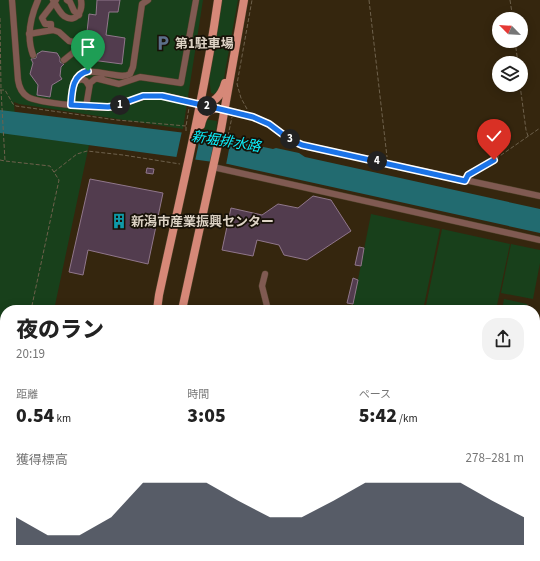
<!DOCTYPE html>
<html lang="ja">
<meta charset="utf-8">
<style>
body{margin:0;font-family:"Source Sans 3","Noto Sans JP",sans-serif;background:#f2f2f2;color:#222;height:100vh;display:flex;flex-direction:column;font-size:15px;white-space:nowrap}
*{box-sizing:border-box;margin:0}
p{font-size:13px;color:#767676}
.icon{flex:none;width:22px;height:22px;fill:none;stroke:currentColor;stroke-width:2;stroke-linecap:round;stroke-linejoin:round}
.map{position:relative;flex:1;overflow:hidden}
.sheet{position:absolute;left:0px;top:305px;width:540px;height:256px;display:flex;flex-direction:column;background:#fff;border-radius:16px 16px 0 0;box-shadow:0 2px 10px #0003}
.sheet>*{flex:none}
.needle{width:26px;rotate:294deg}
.buttons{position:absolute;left:492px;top:12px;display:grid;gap:8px}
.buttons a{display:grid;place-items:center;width:36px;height:36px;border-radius:50%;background:#fff;box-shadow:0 2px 10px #0003;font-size:20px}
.pin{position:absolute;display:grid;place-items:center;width:34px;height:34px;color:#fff;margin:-41px -17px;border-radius:50% 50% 50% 0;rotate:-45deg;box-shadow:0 0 4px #0007}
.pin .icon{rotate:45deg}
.km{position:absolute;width:20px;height:20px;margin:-10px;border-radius:50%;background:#222;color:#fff;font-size:11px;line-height:20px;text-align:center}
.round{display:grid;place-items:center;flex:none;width:42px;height:42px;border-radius:16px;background:#f2f2f2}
.overview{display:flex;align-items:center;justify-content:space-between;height:68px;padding:0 16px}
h1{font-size:22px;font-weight:800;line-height:30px}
.metrics{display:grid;grid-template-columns:repeat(3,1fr);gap:6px;height:68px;padding:4px 16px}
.metrics div{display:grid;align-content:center}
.metrics b{font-size:20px;font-weight:800}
.metrics small{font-size:11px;font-weight:400}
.metrics p{font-size:11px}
.chart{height:112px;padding:8px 16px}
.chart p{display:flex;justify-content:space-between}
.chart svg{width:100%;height:72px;margin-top:4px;fill:#111827;opacity:.7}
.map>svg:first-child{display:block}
</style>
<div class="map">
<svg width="540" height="561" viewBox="0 0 540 561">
<rect width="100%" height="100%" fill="#35260e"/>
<g fill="#18401b">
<path d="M0 0H203L183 129 19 104 14 102 16 135 89 145 54 310H5V556H134L141 561H0Z"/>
<path d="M222 0H238L224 78 217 95 211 93 209 78Z"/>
<path d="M205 119 217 121 216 131 202 129Z"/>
<path d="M371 214 440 229 423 310H352Z"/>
<path d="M442 229 510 244 496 310H425Z"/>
<path d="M511 244 540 250V263L533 299 501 293Z"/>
<path d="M504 299 527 304 526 310H502Z"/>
</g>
<path fill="#226b70" d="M0 110 210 136 273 149 276 148 299 153 305 157 540 209V233L228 164 0 133Z"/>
<g fill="#35260e">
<path d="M182 131 201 133 195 161 176 159Z"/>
<path d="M216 136 231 139 226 165 210 163Z"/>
</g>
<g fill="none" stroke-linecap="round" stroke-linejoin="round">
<path stroke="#226b70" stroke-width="2" d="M535 457 540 458"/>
</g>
<g fill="#523c4e" stroke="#90778b">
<path d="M97 0H120L118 12H109L106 35 125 38 122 64 84 59 89 14 96 15Z"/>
<path d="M42 51 57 53 60 58V62L64 64 61 67 60 76 62 79 52 85 50 97 37 95 38 85 30 74 33 63 31 59 36 58 37 54Z"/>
<path d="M147 168 154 169 153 174 146 173Z"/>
<path d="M90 179 163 193 148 264 88 250 83 275 69 272Z"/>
<path d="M313 196 331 200 351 231 307 260 284 255 279 245 257 240 253 256 222 250 231 208 262 215 278 204 298 208Z"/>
<path d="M359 247 364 248 361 266 355 265Z"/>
<path d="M353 278 358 280 353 304 347 303Z"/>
<path d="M535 538 540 539V551L535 550Z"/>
<path d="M502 556H520L519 561 502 558Z"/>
</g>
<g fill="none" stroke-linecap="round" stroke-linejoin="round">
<defs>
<g id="minor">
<path d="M12 0 18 80C19 87 21 93 28 97 38 103 101 109 114 107 128 104 140 95 155 95 170 95 186 101 200 105"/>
<path d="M53 0C56 5 59 12 64 16 76 24 83 11 81 0"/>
<path d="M67 0 70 2 74 11 79 15"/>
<path d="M51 30V24H45L42 18 56 0"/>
<path d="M29 34 53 30 59 32 69 41 82 44"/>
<path d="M33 55C26 36 30 18 38 0"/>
<path d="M64 60 74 52 77 43"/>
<path d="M99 79 119 84 140 77 181 83 196 0"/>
<path d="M74 82 82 79 86 81 89 86"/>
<path d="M71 105C74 68 81 69 115 75 120 76 125 77 130 74L133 67 142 4 148 0"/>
<path d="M86 107 90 83 95 79 102 78"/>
<path d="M224 109C239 113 253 116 267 123 279 130 288 140 302 145L540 196"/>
<path d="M213 167 540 240"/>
<path d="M265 274 262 286 268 310"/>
<path d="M535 347 540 323"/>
<path d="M535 529 540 530"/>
<path d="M488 561 489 556"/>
</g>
<g id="major">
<path d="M200 105C213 105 222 95 225 83"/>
<path d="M201 125C203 115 207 110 217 108"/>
<path d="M157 310 159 295C180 197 204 99 218 0"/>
<path d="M182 310 220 135 244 0"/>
<path d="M154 561 155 556"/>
<path d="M164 561V556"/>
</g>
</defs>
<use href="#minor" stroke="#50422b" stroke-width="7"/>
<use href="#major" stroke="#50422b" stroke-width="9"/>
<g stroke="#6e614c" stroke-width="1" stroke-dasharray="4 2" stroke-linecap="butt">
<path d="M369 0 387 157"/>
<path d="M510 0 513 19"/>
<path d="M0 18 1 90 5 161 50 166 59 180 31 310"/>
<path d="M515 41 518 63"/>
<path d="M520 85 526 130 528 136"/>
<path d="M0 90H5L13 104 16 106 117 120 186 126"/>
<path d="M247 109 241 98 237 84 252 0"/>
<path d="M186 131V126L189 108"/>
<path d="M228 136 232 117"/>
<path d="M0 160 5 161"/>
<path d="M54 172 77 154 87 151 123 155 180 164"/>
<path d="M470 174 494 160 540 128"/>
<path d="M535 383 540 384"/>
<path d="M0 501 5 476"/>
</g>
<use href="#minor" stroke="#805a52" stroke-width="6"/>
<use href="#major" stroke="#d68878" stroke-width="8"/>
</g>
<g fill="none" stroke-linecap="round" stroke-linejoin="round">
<defs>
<path id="route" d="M88 71C72 75 72 91 71 105L108 107 115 106 143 96H162L224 110 253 117 269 124 289 139 302 145 465 181 468 175 494 160"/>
</defs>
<use href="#route" stroke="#fff" stroke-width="8"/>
<use href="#route" stroke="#1a73e8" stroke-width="5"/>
</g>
<defs>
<symbol id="parking-bare" viewBox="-9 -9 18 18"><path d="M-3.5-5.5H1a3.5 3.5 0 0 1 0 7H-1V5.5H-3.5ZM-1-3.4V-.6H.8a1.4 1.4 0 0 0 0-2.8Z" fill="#5c6f8a" stroke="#171107" stroke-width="2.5" paint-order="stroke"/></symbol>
<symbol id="building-bare" viewBox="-9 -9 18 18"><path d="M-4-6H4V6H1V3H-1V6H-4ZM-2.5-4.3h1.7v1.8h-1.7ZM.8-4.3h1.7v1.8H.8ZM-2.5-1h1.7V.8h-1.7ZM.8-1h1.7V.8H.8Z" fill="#0f9aa8" stroke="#171107" stroke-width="2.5" paint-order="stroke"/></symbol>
</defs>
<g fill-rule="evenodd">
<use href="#parking-bare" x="152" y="32" width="22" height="22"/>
<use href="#building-bare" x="108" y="210" width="22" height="22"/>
</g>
<g text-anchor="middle" stroke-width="3.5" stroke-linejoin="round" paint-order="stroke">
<g font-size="13" font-weight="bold" fill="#ddd3c5" stroke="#171107" text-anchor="start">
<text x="175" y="48">第1駐車場</text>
<text x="131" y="226">新潟市産業振興センター</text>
</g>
<g font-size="14" font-style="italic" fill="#0cf0fd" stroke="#171107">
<text transform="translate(226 141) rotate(9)" y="5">新堀排水路</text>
</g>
</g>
</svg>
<div class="buttons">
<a><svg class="needle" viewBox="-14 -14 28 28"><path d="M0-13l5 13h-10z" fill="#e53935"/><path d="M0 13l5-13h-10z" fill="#767676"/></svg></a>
<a><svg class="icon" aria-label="layers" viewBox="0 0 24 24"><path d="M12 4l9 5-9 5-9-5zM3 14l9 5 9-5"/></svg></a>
</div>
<div class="pin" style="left:88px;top:71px;background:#1e9e55"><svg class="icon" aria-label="arrive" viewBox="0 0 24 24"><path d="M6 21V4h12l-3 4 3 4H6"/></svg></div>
<div class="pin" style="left:494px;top:160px;background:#d93025"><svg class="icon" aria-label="check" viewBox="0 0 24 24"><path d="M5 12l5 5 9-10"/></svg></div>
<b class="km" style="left:120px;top:105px">1</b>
<b class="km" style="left:207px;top:106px">2</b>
<b class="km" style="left:290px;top:139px">3</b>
<b class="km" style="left:377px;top:161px">4</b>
<section class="sheet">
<div class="overview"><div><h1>夜のラン</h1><p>20:19</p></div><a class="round"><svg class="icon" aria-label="share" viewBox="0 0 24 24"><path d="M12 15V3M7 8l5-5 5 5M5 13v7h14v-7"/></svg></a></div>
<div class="metrics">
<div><p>距離</p><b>0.54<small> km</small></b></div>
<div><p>時間</p><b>3:05</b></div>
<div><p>ペース</p><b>5:42<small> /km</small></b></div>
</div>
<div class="chart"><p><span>獲得標高</span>278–281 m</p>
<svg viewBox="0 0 160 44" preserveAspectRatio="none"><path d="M0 44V27L10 38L20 38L30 27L40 6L50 6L60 6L70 17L80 27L90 27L100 17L110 6L120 6L130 6L140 6L150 17L160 27V44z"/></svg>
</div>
</section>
</div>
